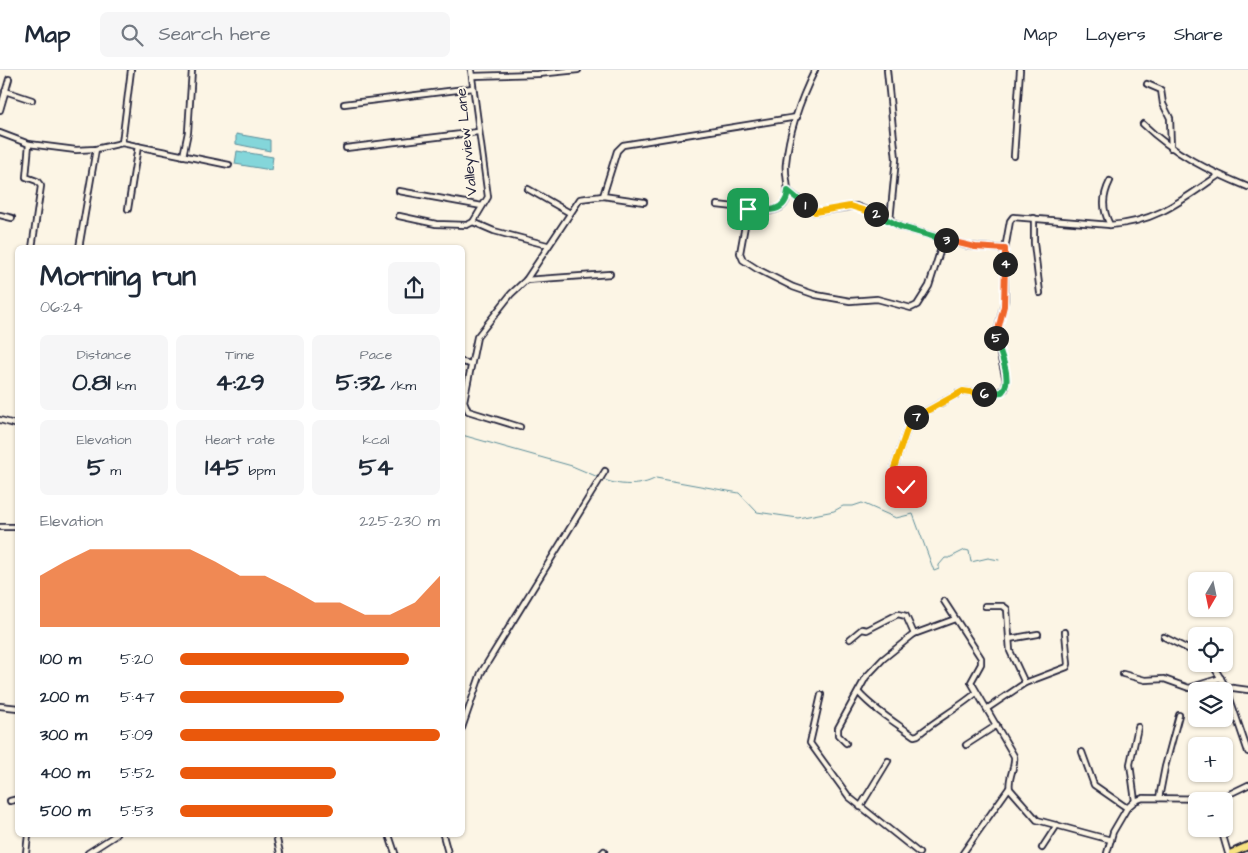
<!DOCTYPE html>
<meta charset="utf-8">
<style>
body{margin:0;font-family:"Architects Daughter",sans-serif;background:#f6f6f7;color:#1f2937;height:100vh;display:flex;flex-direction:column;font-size:19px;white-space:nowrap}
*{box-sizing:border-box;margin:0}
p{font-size:16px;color:#747a83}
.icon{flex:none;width:28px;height:28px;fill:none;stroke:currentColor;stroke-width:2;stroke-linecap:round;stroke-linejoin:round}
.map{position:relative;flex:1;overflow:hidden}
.drawer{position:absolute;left:15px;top:175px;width:450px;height:592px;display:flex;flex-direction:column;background:#fff;border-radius:8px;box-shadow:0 1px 4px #0004}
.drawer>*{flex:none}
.needle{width:32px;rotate:189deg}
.buttons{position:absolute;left:1188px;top:502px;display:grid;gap:10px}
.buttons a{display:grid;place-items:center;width:45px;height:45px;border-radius:8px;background:#fff;box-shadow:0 1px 4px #0004;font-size:25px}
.pin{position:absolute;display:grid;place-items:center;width:42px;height:42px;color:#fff;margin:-21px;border-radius:10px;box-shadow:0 2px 8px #0006}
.km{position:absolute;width:25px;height:25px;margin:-12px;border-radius:50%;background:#222;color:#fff;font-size:14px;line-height:25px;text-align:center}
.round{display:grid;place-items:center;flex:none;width:52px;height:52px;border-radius:8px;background:#f6f6f7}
.summary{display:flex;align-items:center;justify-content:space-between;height:85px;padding:0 25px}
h1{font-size:28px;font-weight:700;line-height:38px}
.stats{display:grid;grid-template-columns:repeat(3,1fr);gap:8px;height:85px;padding:5px 25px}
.stats div{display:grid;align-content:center;border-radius:8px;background:#f6f6f7;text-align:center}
.stats b{font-size:25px;font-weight:700}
.stats small{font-size:14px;font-weight:400}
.stats p{font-size:14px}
.chart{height:140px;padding:10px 25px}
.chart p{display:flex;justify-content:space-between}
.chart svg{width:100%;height:90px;margin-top:5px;fill:#ea580c;opacity:.7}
ul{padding:0 25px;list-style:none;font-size:16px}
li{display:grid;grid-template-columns:80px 60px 1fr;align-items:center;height:38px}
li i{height:12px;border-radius:6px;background:#ea580c}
header{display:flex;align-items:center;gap:30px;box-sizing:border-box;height:70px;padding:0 25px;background:#fff;border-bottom:1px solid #e0e1e3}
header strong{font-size:24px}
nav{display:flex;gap:28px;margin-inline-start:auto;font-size:18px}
.search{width:350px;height:45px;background:#f6f6f7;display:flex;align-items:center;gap:12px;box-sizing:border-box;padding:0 18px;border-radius:8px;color:#747a83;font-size:19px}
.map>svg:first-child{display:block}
</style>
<header>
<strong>Map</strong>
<div class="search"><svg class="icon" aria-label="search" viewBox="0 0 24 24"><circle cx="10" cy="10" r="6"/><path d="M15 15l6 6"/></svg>Search here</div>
<nav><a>Map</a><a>Layers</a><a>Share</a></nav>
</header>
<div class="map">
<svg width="1248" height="783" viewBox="0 0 1248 783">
<rect width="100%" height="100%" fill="#fcf5e5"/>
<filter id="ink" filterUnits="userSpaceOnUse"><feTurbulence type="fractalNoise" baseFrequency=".02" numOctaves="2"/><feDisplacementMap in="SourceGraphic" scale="10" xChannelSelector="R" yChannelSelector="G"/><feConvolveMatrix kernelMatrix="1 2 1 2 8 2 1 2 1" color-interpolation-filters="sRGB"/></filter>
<g filter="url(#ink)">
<g fill="#84d6da" stroke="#5d8e9a">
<path d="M236 64 270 70V81L236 74Z"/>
<path d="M237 81 273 87 271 100 235 94Z"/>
</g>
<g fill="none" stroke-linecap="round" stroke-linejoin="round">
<g stroke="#5d8e9a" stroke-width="1">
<path d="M462 365 572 396 598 407"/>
<path d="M602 409C618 416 641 417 656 408L739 423 757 442 798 448 834 441 843 436H853L862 433 896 448 913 444 934 501 939 499V495L945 488H949L965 480 969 481 971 492 988 488 999 490"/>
</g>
<defs>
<g id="minor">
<path d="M887 0 896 89 890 150"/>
<path d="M472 6 538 4 578 0"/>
<path d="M1147 14 1161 20 1163 34 1170 48 1171 78"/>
<path d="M5 21 32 30"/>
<path d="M344 34 473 18"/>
<path d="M0 40 9 9"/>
<path d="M1143 54C1174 84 1209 101 1248 117"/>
<path d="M0 63 29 74 76 80 96 79 122 73 229 95"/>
<path d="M122 73 131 0"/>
<path d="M29 74 26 107 37 111 41 116 32 178"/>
<path d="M346 78 478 62"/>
<path d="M183 86 188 62 192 0"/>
<path d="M1014 86 1020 0"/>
<path d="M1110 111C1102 127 1102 139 1110 155"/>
<path d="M528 119 570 143"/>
<path d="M399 121 482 136"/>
<path d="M788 121 815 142 856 136 884 147 901 157 968 176 1005 179 1010 151 1013 147 1110 155C1157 152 1182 130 1219 105"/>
<path d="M603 126 617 81 623 75 797 47"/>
<path d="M717 135 770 141C777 140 783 138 786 131 791 120 784 105 786 93 789 61 801 28 815 0"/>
<path d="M128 139 138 76"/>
<path d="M748 139 740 183 743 190 757 199 793 217 816 225 850 231 877 229 911 238 917 235 929 216 944 169"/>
<path d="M0 145 12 148"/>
<path d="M399 146 436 154 467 155 473 152 488 127 471 0"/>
<path d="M1034 148V173L1040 223"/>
<path d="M473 152 494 161 547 175"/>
<path d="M79 178 96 79"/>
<path d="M526 210 610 204"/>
<path d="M462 292 471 294"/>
<path d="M0 350 18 355"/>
<path d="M520 357 468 341 464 331 477 267 511 224 526 210 580 129 603 126 644 132"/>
<path d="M906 417 894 398 908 357 917 346 963 321 992 325 1005 319 1006 310 996 267 1005 230V179"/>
<path d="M0 457H18"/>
<path d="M944 531 981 588V594L971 612 1014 686C1016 697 1007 708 1010 719L1037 750 1111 770"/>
<path d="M985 536H1003L1007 539 1010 581 1025 613"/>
<path d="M1164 567 1196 583"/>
<path d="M850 569 862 559 867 560 898 544 906 546 914 564"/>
<path d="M1009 569 1038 564"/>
<path d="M1212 594 1226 617 1248 682"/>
<path d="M1123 604 1145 610 1164 609 1189 618 1221 608"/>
<path d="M1226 617 1248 620"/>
<path d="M859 623C874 640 896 653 914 666L918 665C937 649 957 639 976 623"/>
<path d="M821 625 810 673 849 727 919 783"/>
<path d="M0 636 18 638"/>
<path d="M988 638 1025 613 1067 597 1068 594 1065 562"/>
<path d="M462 658 481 603 605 401"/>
<path d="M846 673 838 665V658L866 607 883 589 914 564 955 549"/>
<path d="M966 675 997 655"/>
<path d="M1082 682 1094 715 1127 738 1135 731 1143 728 1219 729 1248 715"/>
<path d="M1159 728 1165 697 1179 645"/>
<path d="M10 731 18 729"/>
<path d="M1135 731 1130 694 1138 657"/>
<path d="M860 737 888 691"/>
<path d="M1221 759 1228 783"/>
<path d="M276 765 280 783"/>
<path d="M389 765 395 783"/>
<path d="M443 765 448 783"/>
<path d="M1042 778 1057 755"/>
<path d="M26 783 28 765"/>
<path d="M88 783 116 765"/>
<path d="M602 783 604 781"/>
<path d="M963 783 1009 718"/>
<path d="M1107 783 1113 762 1127 738"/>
</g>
<path id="primary" d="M1232 783 1248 776"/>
</defs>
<use href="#minor" stroke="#22223b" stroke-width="8"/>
<use href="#primary" stroke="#22223b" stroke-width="10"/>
<use href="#minor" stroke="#fcf5e5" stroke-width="4.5"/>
<use href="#primary" stroke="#f7e281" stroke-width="6"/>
</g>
</g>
<g fill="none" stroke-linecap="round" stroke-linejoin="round" filter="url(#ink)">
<defs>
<path id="split-1" d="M748 139C766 141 786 144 788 121L805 135"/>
<path id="split-2" d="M805 135 815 142 850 136 876 144"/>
<path id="split-3" d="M876 144 901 157 946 170"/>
<path id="split-4" d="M946 170 975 177 1005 179V194"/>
<path id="split-5" d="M996 268 1004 236 1005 194"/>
<path id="split-6" d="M984 324 1002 322C1014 310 999 282 996 268"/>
<path id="split-7" d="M916 347 963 321 984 324"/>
<path id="split-8" d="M906 417 894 398 908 357 916 347"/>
</defs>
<use href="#split-1" stroke="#fff" stroke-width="10"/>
<use href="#split-2" stroke="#fff" stroke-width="10"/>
<use href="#split-3" stroke="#fff" stroke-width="10"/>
<use href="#split-4" stroke="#fff" stroke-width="10"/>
<use href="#split-5" stroke="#fff" stroke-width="10"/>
<use href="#split-6" stroke="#fff" stroke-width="10"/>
<use href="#split-7" stroke="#fff" stroke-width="10"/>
<use href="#split-8" stroke="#fff" stroke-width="10"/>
<use href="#split-1" stroke="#22a559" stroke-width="6"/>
<use href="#split-2" stroke="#f5b400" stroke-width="6"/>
<use href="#split-3" stroke="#22a559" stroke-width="6"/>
<use href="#split-4" stroke="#f0652b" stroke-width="6"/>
<use href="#split-5" stroke="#f0652b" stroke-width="6"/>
<use href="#split-6" stroke="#22a559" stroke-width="6"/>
<use href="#split-7" stroke="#f5b400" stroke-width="6"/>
<use href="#split-8" stroke="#f5b400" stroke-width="6"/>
</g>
<g text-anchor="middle" stroke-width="4" stroke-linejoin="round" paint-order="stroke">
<g font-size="15" fill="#22223b" stroke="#fcf5e5">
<text transform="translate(466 72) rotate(-96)" y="5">Valleyview Lane</text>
</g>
</g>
</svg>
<div class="buttons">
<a><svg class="needle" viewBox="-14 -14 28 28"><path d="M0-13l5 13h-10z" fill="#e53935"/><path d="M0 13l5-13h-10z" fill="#747a83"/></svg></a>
<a><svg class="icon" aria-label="locate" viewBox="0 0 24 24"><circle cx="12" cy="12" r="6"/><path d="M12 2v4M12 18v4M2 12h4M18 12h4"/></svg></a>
<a><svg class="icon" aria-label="layers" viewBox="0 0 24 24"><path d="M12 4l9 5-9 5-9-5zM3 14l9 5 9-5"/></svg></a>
<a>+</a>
<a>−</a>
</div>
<div class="pin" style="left:748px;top:139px;background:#1e9e55"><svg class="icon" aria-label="arrive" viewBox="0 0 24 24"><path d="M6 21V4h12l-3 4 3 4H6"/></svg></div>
<div class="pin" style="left:906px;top:417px;background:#d93025"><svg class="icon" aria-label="check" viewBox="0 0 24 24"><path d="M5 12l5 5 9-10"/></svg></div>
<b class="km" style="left:805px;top:135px">1</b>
<b class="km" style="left:876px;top:144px">2</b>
<b class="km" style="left:946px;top:170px">3</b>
<b class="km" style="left:1005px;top:194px">4</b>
<b class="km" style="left:996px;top:268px">5</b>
<b class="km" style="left:984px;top:324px">6</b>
<b class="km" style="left:916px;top:347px">7</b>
<section class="drawer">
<div class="summary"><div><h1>Morning run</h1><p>06:24</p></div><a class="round"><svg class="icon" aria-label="share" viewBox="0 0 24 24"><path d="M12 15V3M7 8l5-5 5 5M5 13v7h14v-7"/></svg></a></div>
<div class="stats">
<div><p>Distance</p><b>0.81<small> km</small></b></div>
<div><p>Time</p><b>4:29</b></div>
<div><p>Pace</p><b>5:32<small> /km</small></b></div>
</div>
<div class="stats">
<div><p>Elevation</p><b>5<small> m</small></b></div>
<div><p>Heart rate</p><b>145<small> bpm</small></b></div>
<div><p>kcal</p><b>54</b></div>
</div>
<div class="chart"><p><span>Elevation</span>225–230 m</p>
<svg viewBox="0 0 160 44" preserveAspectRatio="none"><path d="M0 44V19L10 12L20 6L30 6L40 6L50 6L60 6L70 12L80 19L90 19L100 25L110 32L120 32L130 38L140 38L150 32L160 19V44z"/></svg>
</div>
<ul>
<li><b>100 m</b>5:20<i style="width:88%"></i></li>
<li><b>200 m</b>5:47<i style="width:63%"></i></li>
<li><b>300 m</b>5:09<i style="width:100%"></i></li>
<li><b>400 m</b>5:52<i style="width:60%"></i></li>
<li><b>500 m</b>5:53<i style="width:59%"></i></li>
</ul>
</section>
</div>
